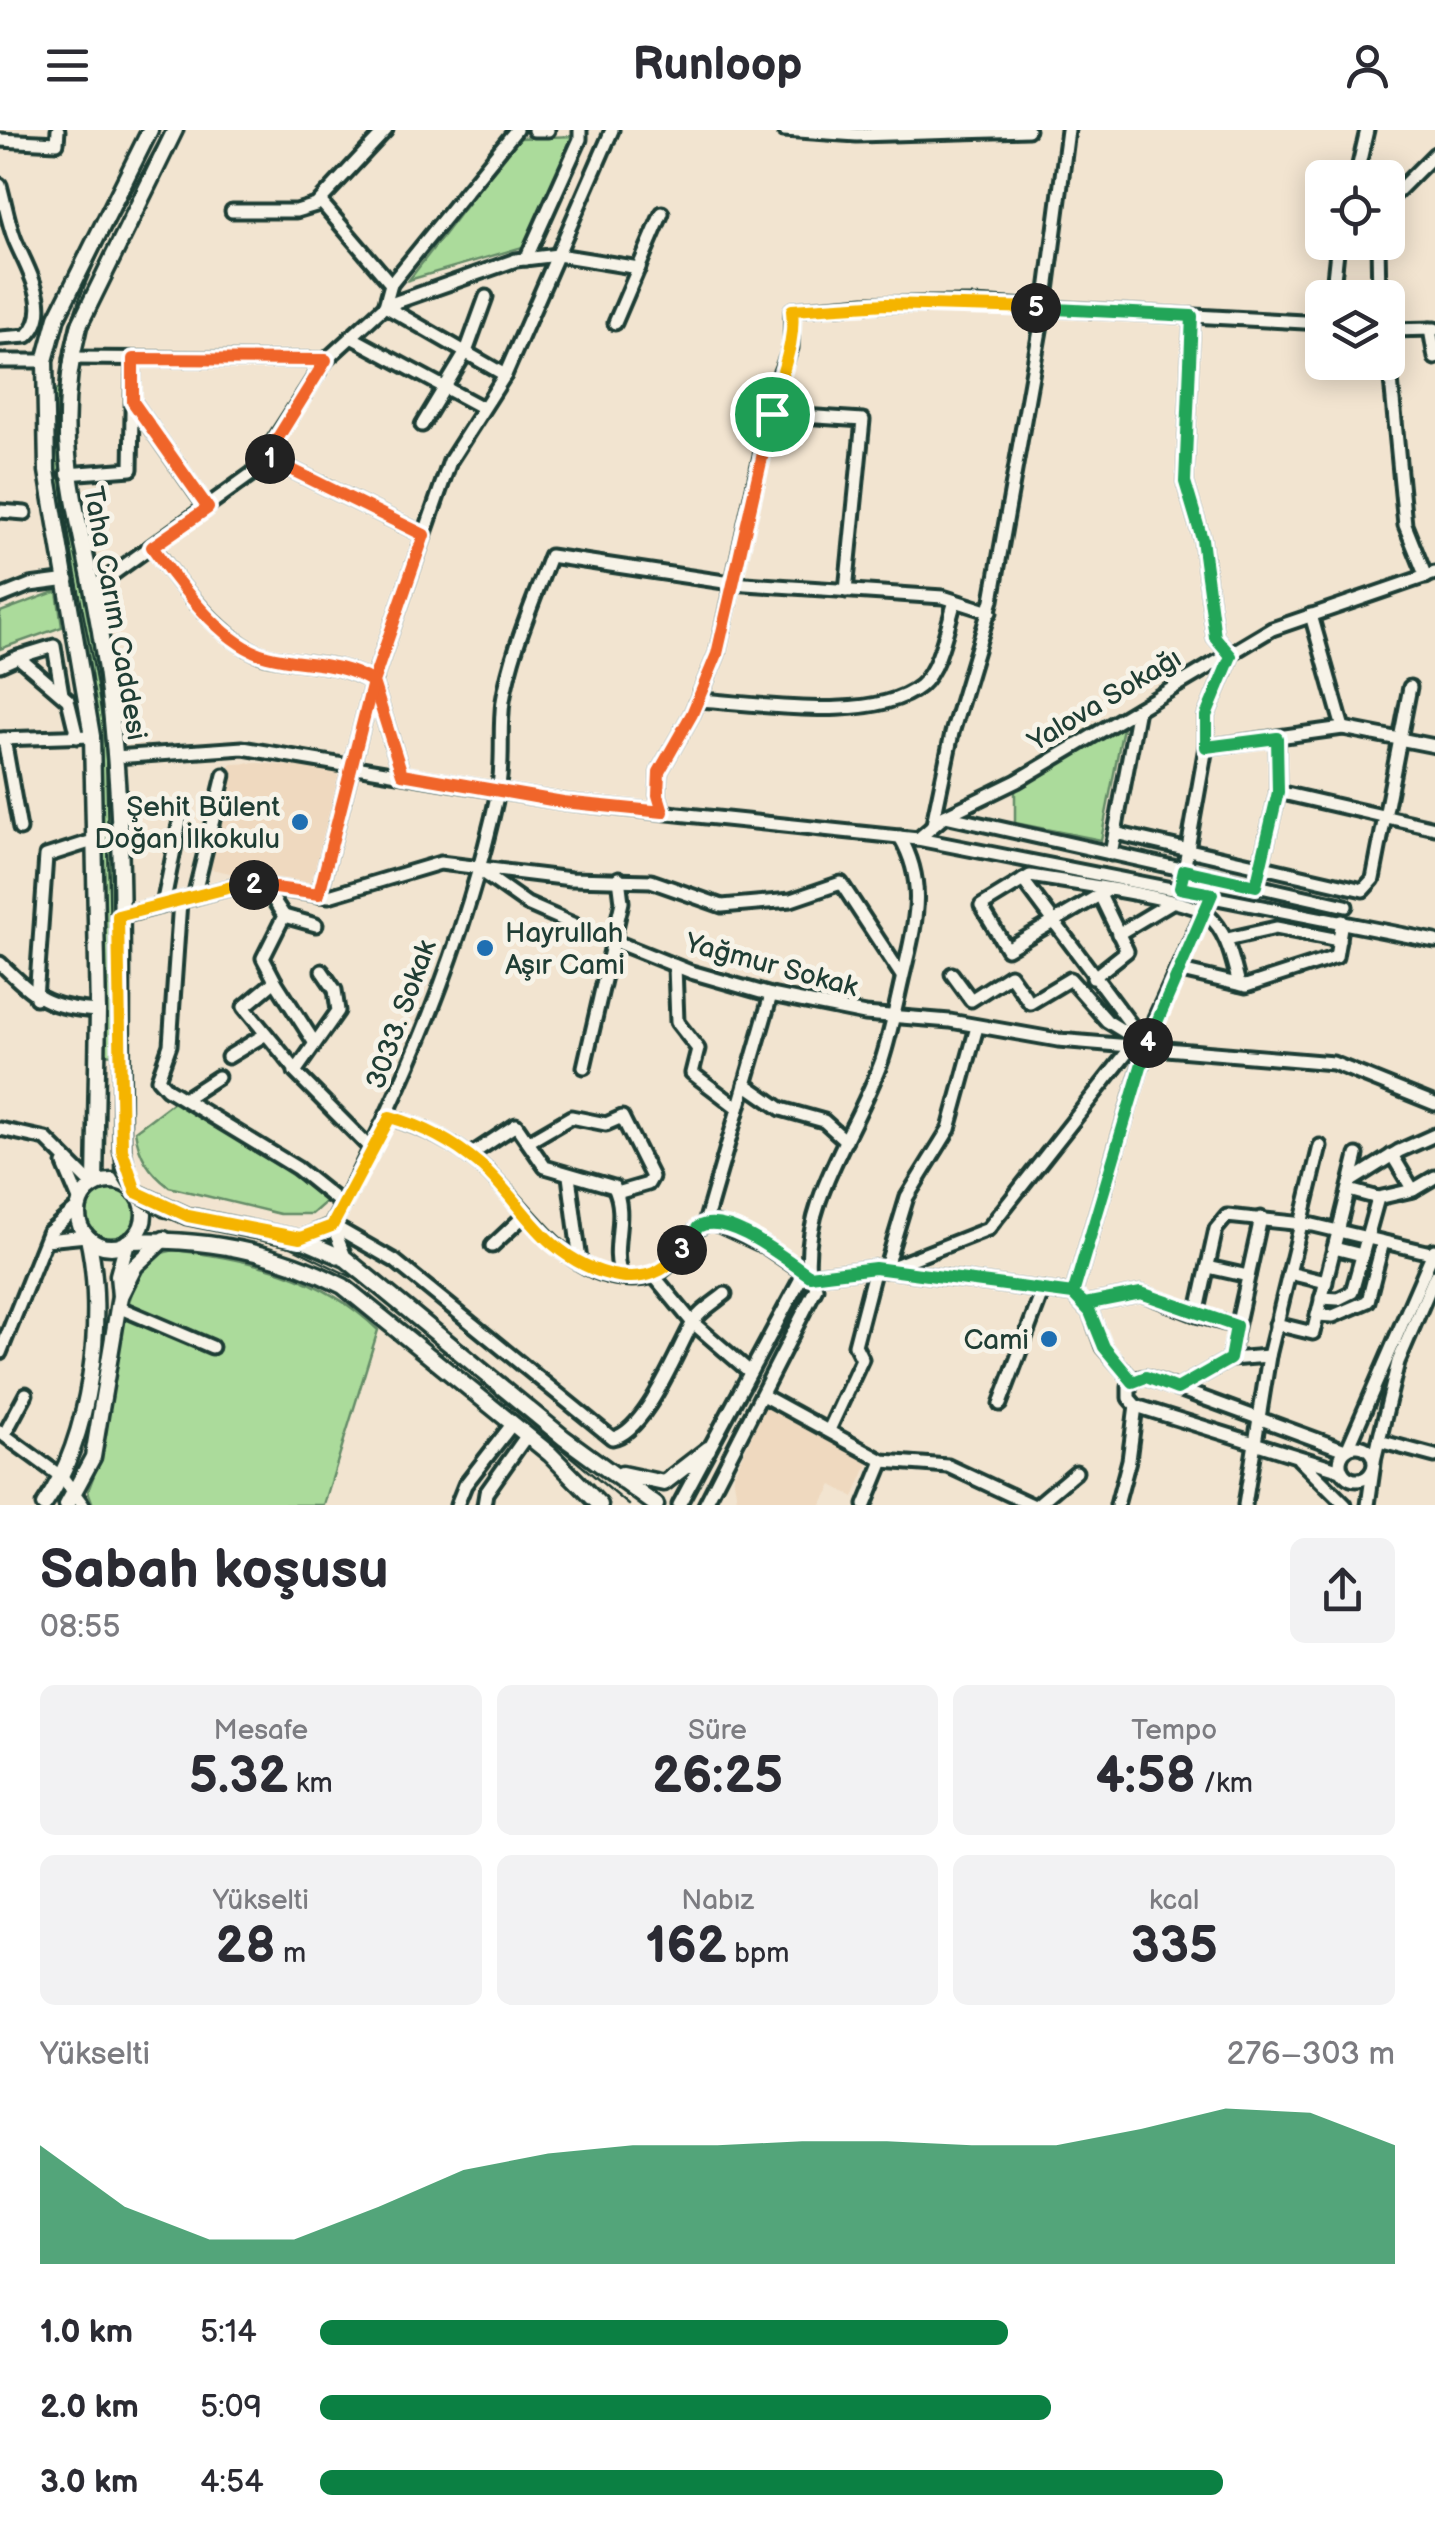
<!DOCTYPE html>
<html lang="tr">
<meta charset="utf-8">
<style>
body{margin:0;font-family:"Balsamiq Sans",sans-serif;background:#f2f2f3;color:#2b2b33;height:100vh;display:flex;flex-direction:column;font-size:38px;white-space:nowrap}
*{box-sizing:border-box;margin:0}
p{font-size:32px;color:#7c7c81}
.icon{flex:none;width:55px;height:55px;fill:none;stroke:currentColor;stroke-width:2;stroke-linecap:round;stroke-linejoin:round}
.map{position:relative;height:1375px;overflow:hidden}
.side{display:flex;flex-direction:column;background:#fff;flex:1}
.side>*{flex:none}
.controls{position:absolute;left:1305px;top:30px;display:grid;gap:20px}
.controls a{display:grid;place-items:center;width:100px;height:100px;border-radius:15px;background:#fff;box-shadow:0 5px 25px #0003;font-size:50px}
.pin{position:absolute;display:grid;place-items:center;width:85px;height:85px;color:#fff;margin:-42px;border:5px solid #fff;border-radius:50%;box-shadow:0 2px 10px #0007}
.km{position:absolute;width:50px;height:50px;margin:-25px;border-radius:50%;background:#222;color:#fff;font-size:28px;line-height:50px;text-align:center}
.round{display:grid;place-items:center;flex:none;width:105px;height:105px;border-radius:15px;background:#f2f2f3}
.overview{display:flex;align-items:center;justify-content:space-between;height:170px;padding:0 40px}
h1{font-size:55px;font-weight:700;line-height:75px}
.figures{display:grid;grid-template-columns:repeat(3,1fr);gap:15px;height:170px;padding:10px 40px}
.figures div{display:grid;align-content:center;border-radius:15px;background:#f2f2f3;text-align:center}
.figures b{font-size:50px;font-weight:700}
.figures small{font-size:28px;font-weight:400}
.figures p{font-size:28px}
.chart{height:280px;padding:20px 40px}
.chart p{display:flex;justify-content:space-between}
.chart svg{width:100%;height:180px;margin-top:10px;fill:#0b8043;opacity:.7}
ul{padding:0 40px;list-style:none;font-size:32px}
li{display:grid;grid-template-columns:160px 120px 1fr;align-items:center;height:75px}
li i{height:25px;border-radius:12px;background:#0b8043}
header{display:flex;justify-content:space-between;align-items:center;height:130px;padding:0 40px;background:#fff;font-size:45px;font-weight:700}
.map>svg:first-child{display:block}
</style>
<header><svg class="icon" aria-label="menu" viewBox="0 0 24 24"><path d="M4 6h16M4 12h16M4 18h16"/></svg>Runloop<svg class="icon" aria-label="person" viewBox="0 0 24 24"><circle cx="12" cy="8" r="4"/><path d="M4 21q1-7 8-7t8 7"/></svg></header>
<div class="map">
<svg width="1435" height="1375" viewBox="0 0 1435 1375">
<rect width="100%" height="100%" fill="#f2e4d0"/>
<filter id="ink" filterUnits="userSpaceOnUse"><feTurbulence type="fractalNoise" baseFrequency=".01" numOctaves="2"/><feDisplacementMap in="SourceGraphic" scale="20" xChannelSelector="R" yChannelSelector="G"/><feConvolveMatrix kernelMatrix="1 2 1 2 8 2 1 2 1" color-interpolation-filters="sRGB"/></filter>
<g filter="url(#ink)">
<g fill="#efd9bf">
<path d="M260 633 346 641 312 760 206 738 231 634Z"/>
<path d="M767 1273 821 1299 819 1304 869 1332 854 1367 832 1355 821 1375H738L733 1345Z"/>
</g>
<g fill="#abdb9b" stroke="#658c68" stroke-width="2.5">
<path d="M576 6 526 116 409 150 518 8Z"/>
<path d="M54 259 62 260C56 366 93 470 105 575 118 691 112 809 114 925L101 924C103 798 107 670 91 544 80 449 44 356 54 259Z"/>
<path d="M57 461 62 497 0 519V482Z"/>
<path d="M1123 597 1101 710 1015 693V660Z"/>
<path d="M176 970 329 1069 312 1084H280L169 1057C149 1042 139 1026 135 1001Z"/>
<circle cx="111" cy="1084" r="26"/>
<path d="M174 1120C250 1129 322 1145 378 1200L324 1375H93L88 1361 101 1326 124 1187 139 1141 154 1125Z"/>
</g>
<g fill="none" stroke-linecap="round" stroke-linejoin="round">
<defs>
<g id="minor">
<path d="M534 0H548"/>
<path d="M784 0 857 5 1028 0"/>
<path d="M0 10 57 13 58 0"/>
<path d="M1356 48 1367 0"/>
<path d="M0 55C5 73 8 93 15 110 26 137 55 180 27 206L0 208"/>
<path d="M1388 71 1435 24"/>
<path d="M321 72 391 154"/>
<path d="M232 81H296L316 75 386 0"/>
<path d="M1378 112 1379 168"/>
<path d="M526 129 580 9V0"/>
<path d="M1332 168 1338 112"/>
<path d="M615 193 662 83"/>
<path d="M1430 199 1435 228"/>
<path d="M1388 200 1435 199"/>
<path d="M351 207 483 278"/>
<path d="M1388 218 1405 395 1426 447"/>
<path d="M71 228 326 230"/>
<path d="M0 231H45"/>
<path d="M505 245 385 176 391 154 516 0"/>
<path d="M133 272 207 378"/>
<path d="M772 284 863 290 846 461"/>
<path d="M422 295 466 222 486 167"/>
<path d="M266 327 424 405"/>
<path d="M67 344 131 339 133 229"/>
<path d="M0 381 25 383"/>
<path d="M153 417C176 451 227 518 269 527 307 535 339 531 373 552L402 644"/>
<path d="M92 459 253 343 326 230 385 176 516 130 558 125 639 138"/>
<path d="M0 467 30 455 68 450"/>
<path d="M1311 485 1343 598"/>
<path d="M18 527 54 516 62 564"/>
<path d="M0 535 18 527 68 570 77 607"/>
<path d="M699 570C755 573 874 594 920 556 940 539 947 496 955 471"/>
<path d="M1277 608 1278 662"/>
<path d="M0 609 92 606"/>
<path d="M4 609 20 699"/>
<path d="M1206 617 1343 598 1435 616"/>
<path d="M115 627 243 618 563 672 918 709 1435 811"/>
<path d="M663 682 658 665 659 642 692 584 717 524 778 249 791 218 792 180 865 174H973L1322 193"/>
<path d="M945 686 1346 776"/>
<path d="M933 694 952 603 992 470 1047 161 1068 0"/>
<path d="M1115 703 1363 760 1373 749 1410 557"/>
<path d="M918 709 945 686 1017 651 1272 499 1435 443"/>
<path d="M1111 724 1138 579"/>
<path d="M476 738 527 774 584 799 691 842 771 865 865 884 950 891 1058 910 1333 933 1435 974"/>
<path d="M1023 750 1141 908"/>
<path d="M1256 756 1278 662 1435 698"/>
<path d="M265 757 284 786 263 828 275 851 244 877 295 939"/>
<path d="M1181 758 1206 617V586L1231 526 1215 507 1202 409 1185 352 1192 186"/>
<path d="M1108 760 1007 819 981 776 1030 746C1059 751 1192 769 1207 784 1228 803 1232 828 1239 854"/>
<path d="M319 765 373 552 450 331 505 245 612 0"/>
<path d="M194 767 224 645"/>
<path d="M180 771 170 915 158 949 167 959 297 1038 343 1075"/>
<path d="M163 775 180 690"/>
<path d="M284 786 316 795"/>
<path d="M118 787 243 754 329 766 440 733 571 749 651 751 722 776 791 770 841 753 902 846"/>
<path d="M1118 804 1170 773"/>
<path d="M1227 809 1276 798 1339 810"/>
<path d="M0 833C37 869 46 877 98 881"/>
<path d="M675 836 677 892 698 919 692 943 738 978"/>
<path d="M1177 840 1246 856 1336 827 1342 791"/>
<path d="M322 841 335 860 338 881 295 942 372 1020"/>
<path d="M952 844 971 870 1010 845 1030 873 1070 849 1107 891 1146 915"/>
<path d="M1093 848 1127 821 1100 765"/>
<path d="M275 851 314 912"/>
<path d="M36 868 46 726 96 710"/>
<path d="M228 927 266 904"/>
<path d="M584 937 622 772 619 748"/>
<path d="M745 954 781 979 824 991 846 1011"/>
<path d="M184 969 218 947"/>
<path d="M389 987C422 997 452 1011 478 1033 527 1074 568 1159 645 1148 680 1143 681 1097 713 1092L765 1116 809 1146 875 1138 1073 1164 1090 1182 1103 1217 1133 1251"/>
<path d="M0 999 46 1009 93 1056"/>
<path d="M528 1012 571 987 606 994 622 987 652 1047 648 1054 617 1063"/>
<path d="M1392 1025 1413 1060"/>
<path d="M469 1026 516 995 545 1037 614 1057C629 1088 609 1117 622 1147"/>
<path d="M64 1034 80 1072"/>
<path d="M569 1046 580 1131"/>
<path d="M1351 1051 1399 1021 1435 1005"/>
<path d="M1349 1060 1378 1068"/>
<path d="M705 1093 771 865"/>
<path d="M300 1109 332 1095 346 1129"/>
<path d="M46 1110 86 1106"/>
<path d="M492 1116 525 1085"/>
<path d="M1334 1118 1362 1125"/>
<path d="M1208 1137 1248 1146"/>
<path d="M889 1138 988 1099 1133 915"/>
<path d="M885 1140 907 1067 949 999 977 897"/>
<path d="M1289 1143 1326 1152"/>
<path d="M654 1146 692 1192 750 1242"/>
<path d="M809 1146C801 1070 858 999 882 930 892 899 898 865 906 833 917 787 925 750 900 707"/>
<path d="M725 1164C714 1173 697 1183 691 1196 676 1223 644 1304 612 1308L395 1131 332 1095C404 958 465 815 498 662 504 632 499 601 503 571 511 521 533 473 550 426L731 453 943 467 990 482"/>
<path d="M1073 1164 1155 888 1206 777"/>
<path d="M1321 1168 1338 1169 1352 1162 1378 1068 1413 1060 1435 1047"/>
<path d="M1085 1174 1141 1163 1197 1185"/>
<path d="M118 1177 212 1217"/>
<path d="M1317 1185 1333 1186 1368 1171 1383 1112"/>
<path d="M1276 1194 1313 1203 1357 1025"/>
<path d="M1236 1196 1197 1185 1216 1099 1227 1086 1313 1095 1435 1124"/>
<path d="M0 1223 48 1103 78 1077"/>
<path d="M1230 1229 1261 1088"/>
<path d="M1177 1259 1230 1229 1269 1226"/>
<path d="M764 1266 883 1331 948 1336 1032 1375"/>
<path d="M1000 1274 1043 1160"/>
<path d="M829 1300 862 1229 855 1215 875 1138"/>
<path d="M0 1302 63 1348 83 1375"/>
<path d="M4 1305 26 1264"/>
<path d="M1379 1311 1435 1326"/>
<circle cx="1357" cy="1333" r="17"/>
<path d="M1348 1318 1434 1120"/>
<path d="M1299 1329 1345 1375"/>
<path d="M1374 1331 1398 1232 1435 1146"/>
<path d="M1341 1340 1136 1276 1129 1268V1257L1136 1249 1146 1247 1345 1320"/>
<path d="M457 1375 465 1355 513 1293"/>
<path d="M484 1375 486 1363 527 1305"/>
<path d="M679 1375 800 1150 812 1147 816 1158 705 1375"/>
<path d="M865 1375 883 1331"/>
<path d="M1037 1375 1076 1342"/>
<path d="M1117 1375 1129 1330 1136 1276"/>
<path d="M1245 1375 1269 1226 1320 1016"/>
<path d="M1368 1375 1373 1340"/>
</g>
<g id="major">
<circle cx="111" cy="1084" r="33"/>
<path d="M95 1055 98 881 92 606 47 341 45 231 57 187 150 0"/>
<path d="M131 1058 122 1020C120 889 126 755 115 624 111 568 103 513 92 458 72 359 53 298 79 196L175 0"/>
<path d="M135 1062 187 1086 300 1109 346 1129 564 1308 656 1375"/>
<path d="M130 1111C204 1108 277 1122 343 1156L550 1324 600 1375"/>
<path d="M120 1166 135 1136 164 1109"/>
<path d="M622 1344 664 1353 708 1319"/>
<path d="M44 1375C91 1307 106 1188 88 1108"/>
<path d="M67 1375 93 1327 120 1166 118 1145 127 1112"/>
</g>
</defs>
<use href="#minor" stroke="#1f3d34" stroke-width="19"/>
<use href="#major" stroke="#1f3d34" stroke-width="21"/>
<use href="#minor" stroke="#f7f3e8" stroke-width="11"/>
<use href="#major" stroke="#f7f3e8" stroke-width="14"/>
<path stroke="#1f3d34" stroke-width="2.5" d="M165 0C137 55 100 112 79 170 26 317 91 471 106 620L115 1042 132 1069 161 1087 291 1117 358 1150 629 1375"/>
</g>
</g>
<g fill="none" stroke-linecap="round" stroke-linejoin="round" filter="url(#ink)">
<defs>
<path id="split-1" d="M270 329 424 405 373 552 402 644 563 672 663 682 658 665 659 642 692 584 717 524 772 284"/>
<path id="split-2" d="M254 755 319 764 373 552C338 530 305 536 267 526 226 516 188 465 163 432L152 417 208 378 133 272V229L326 230 266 327 270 329"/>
<path id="split-3" d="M254 755 243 754 118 786 122 1020 136 1062 188 1086 300 1108 332 1096 390 987C422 996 453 1012 479 1034 507 1057 525 1090 553 1114 590 1146 650 1166 682 1120"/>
<path id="split-4" d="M682 1120 698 1097C727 1081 785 1129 810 1146L875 1138 1073 1164 1090 1182 1104 1217 1133 1252 1146 1247 1177 1259 1230 1229 1236 1196 1141 1163 1085 1174 1073 1164 1148 913"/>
<path id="split-5" d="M1036 178 1192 186 1185 352 1202 409 1215 507 1231 526 1206 586V617L1277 608 1278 662 1256 756 1184 740 1180 758 1212 764 1148 913"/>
<path id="split-6" d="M772 284C778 248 796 217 792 180L886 174 1036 178"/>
</defs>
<use href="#split-1" stroke="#fff" stroke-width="20"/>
<use href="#split-2" stroke="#fff" stroke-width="20"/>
<use href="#split-3" stroke="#fff" stroke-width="20"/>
<use href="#split-4" stroke="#fff" stroke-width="20"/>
<use href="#split-5" stroke="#fff" stroke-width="20"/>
<use href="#split-6" stroke="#fff" stroke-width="20"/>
<use href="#split-1" stroke="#f0652b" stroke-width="12"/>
<use href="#split-2" stroke="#f0652b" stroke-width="12"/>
<use href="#split-3" stroke="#f5b400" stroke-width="12"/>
<use href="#split-4" stroke="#22a559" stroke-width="12"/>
<use href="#split-5" stroke="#22a559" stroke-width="12"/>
<use href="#split-6" stroke="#f5b400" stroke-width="12"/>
</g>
<g fill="#1f6fb2" stroke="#f7f3e8" stroke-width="4">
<circle cx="300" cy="692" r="10"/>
<circle cx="485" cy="818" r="10"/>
<circle cx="1049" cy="1209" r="10"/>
</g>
<g text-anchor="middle" stroke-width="10" stroke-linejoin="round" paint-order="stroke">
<g font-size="28" fill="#1f3d34" stroke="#f7f3e8">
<text transform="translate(116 483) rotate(80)" y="10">Taha Carım Caddesi</text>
<text transform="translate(1104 569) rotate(-31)" y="10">Yalova Sokağı</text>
<text transform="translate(772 834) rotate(15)" y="10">Yağmur Sokak</text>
<text transform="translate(400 884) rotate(-70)" y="10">3033. Sokak</text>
</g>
<g font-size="28" fill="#1f3d34" stroke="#f7f3e8" text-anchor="end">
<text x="280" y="686">Şehit Bülent<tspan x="280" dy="32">Doğan İlkokulu</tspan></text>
<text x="505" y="812" text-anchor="start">Hayrullah<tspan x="505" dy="32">Aşır Cami</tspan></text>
<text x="1029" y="1219">Cami</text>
</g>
</g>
</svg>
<div class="controls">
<a><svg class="icon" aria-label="locate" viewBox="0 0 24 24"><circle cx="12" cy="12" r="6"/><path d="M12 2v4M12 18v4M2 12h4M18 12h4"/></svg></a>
<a><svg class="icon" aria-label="layers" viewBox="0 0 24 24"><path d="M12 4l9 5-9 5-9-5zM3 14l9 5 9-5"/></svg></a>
</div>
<div class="pin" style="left:772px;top:284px;background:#1e9e55"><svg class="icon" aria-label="arrive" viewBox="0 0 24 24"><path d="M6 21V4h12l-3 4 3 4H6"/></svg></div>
<b class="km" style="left:270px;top:329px">1</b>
<b class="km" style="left:254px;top:755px">2</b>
<b class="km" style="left:682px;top:1120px">3</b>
<b class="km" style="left:1148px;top:913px">4</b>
<b class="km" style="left:1036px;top:178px">5</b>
</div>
<section class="side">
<div class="overview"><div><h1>Sabah koşusu</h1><p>08:55</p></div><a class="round"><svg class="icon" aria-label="share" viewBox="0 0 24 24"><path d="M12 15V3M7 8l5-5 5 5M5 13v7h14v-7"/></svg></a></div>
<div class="figures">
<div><p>Mesafe</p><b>5.32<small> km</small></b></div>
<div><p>Süre</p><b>26:25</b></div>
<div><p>Tempo</p><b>4:58<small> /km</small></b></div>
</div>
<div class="figures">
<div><p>Yükselti</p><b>28<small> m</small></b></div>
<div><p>Nabız</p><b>162<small> bpm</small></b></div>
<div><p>kcal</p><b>335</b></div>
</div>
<div class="chart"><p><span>Yükselti</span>276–303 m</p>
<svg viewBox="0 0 160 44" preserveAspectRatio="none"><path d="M0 44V15L10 30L20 38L30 38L40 30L50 21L60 17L70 15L80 15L90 14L100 14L110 15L120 15L130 11L140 6L150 7L160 15V44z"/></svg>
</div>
<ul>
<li><b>1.0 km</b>5:14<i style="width:64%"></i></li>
<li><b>2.0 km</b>5:09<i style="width:68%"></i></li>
<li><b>3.0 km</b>4:54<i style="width:84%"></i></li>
</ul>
</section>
